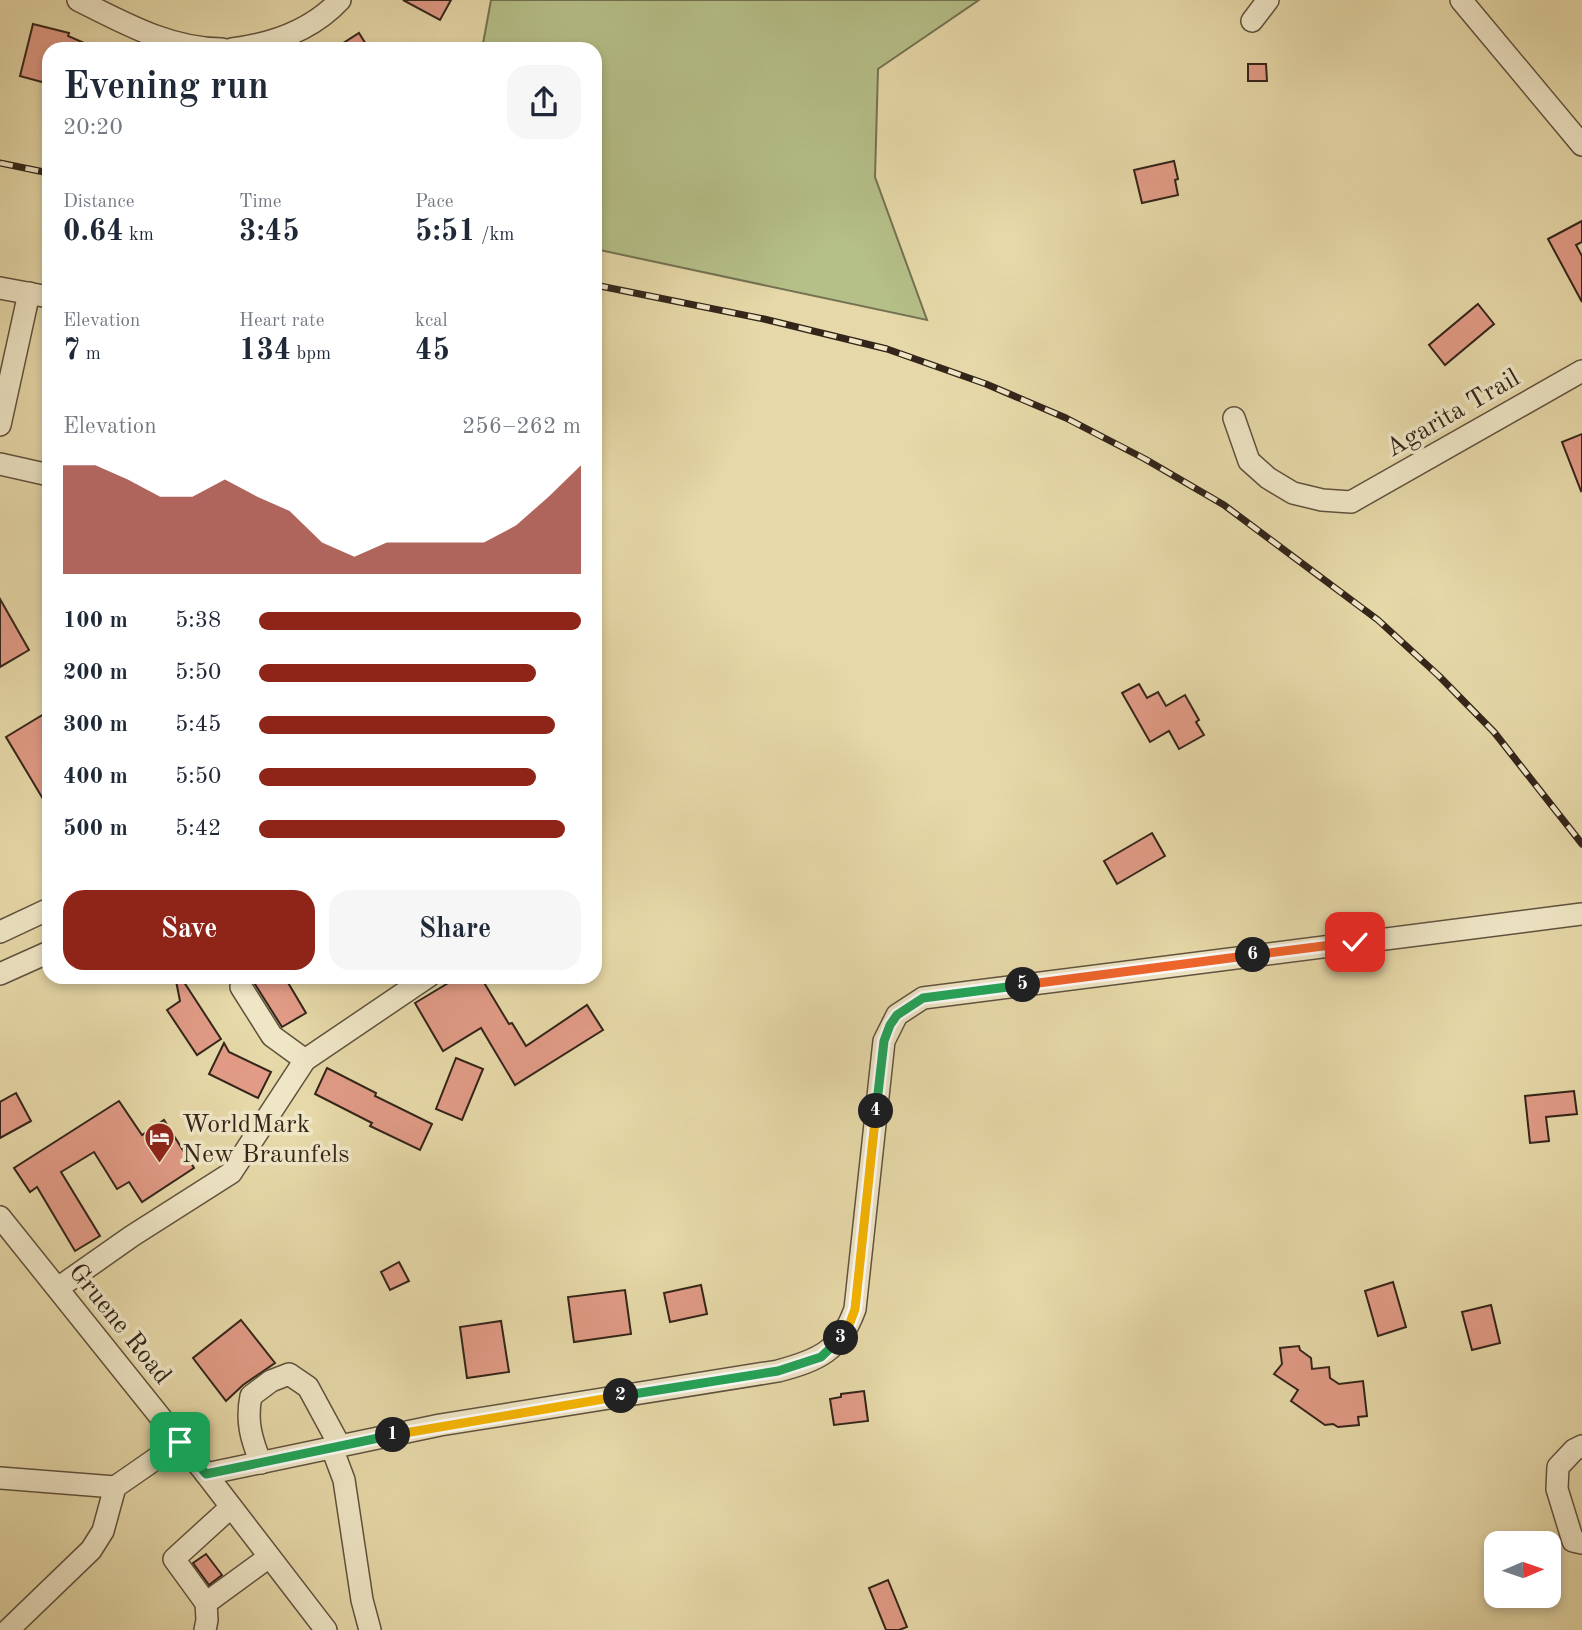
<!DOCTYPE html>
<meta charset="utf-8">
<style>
body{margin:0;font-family:"Old Standard TT",serif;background:#f6f6f7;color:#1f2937;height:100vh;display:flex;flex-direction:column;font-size:26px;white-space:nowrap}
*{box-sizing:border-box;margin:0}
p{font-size:23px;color:#747a83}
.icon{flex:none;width:38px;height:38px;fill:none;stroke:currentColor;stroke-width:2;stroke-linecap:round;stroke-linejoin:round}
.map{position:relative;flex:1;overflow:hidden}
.side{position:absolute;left:42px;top:42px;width:560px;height:942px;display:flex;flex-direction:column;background:#fff;border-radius:21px;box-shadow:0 4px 10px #0003}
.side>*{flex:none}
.needle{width:46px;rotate:88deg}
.tools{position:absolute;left:1484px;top:1531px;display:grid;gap:14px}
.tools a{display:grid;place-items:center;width:77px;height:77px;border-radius:14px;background:#fff;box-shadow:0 4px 10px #0003;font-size:35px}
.pin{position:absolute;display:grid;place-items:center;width:60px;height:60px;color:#fff;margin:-30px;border-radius:14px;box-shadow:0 4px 10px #0006}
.km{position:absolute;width:35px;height:35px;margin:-18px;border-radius:50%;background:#222;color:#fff;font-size:19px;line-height:35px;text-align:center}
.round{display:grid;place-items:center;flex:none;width:74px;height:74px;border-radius:21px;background:#f6f6f7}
.overview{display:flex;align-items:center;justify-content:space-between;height:119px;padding:0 21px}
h1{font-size:38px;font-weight:600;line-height:52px}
.metrics{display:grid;grid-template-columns:repeat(3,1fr);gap:10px;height:119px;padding:7px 21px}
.metrics div{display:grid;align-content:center}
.metrics b{font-size:30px;font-weight:600}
.metrics small{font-size:19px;font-weight:400}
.metrics p{font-size:19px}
.chart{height:196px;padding:14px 21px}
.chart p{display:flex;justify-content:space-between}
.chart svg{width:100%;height:126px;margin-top:7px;fill:#8f2418;opacity:.7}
.action{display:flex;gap:14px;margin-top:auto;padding:14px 21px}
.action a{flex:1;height:80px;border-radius:21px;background:#8f2418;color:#fff;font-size:28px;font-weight:600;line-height:80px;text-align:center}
.action a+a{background:#f6f6f7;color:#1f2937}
ul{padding:0 21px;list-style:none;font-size:23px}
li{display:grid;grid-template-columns:112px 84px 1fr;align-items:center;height:52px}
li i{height:18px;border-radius:9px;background:#8f2418}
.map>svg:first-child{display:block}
</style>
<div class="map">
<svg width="1582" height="1630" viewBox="0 0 1582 1630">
<rect width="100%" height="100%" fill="#e6d8a8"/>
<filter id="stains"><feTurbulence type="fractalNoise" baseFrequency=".00286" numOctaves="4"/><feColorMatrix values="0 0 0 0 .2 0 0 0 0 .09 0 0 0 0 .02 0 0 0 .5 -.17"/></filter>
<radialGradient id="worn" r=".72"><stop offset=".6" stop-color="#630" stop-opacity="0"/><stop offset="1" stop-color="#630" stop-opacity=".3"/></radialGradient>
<path fill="#b5bf88" stroke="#747251" stroke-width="2" d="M491 0H979L878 69 875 177 927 320 595 249V49H482Z"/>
<g fill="#e19b86" stroke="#34251a" stroke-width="2">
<path d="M403 0H451L440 20Z"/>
<path d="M33 24 69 33 68 36 98 49H49V84L20 76Z"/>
<path d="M359 33 369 49H334Z"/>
<path d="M1248 64H1266L1267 81H1248Z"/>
<path d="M1174 161 1178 179 1175 180 1178 195 1142 203 1134 170Z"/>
<path d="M1582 221V242L1576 245 1582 256V302L1548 239Z"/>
<path d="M1478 304 1494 324 1445 365 1429 345Z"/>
<path d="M1582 434V490L1581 491 1562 442Z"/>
<path d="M0 599 29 650 0 667Z"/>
<path d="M1139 684 1147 698 1158 692 1166 706 1185 695 1199 720 1196 722 1204 735 1179 749 1169 731 1150 742 1122 693Z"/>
<path d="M49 711V809L6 737Z"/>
<path d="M1152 833 1165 856 1117 884 1104 861Z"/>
<path d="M175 976H180L221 1039 197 1055 167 1010 180 1001Z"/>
<path d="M260 976H284L306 1013 282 1027 253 981Z"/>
<path d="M460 976H480L509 1024 512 1023 526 1046 587 1005 603 1030 515 1085 481 1028 443 1051 415 1003Z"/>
<path d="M224 1043 229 1052 271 1072 258 1098 209 1074Z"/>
<path d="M456 1058 483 1069 462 1120 436 1109Z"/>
<path d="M327 1068 376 1093 375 1096 432 1124 420 1150 370 1126 372 1123 315 1094Z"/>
<path d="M1574 1091 1577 1114 1546 1117 1549 1141 1530 1143 1525 1096Z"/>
<path d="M16 1093 31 1121 0 1138V1102Z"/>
<path d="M119 1101 142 1135 164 1120 194 1168 142 1202 129 1182 117 1189 94 1152 61 1172 100 1236 75 1251 37 1187 30 1192 14 1168Z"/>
<path d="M399 1262 409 1281 390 1290 381 1272Z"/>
<path d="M1393 1282 1406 1327 1378 1336 1365 1291Z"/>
<path d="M701 1285 707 1314 670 1322 664 1293Z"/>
<path d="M625 1290 631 1334 574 1342 568 1297Z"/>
<path d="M1491 1305 1500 1343 1472 1350 1462 1312Z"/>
<path d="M241 1320 275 1363 243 1385 226 1401 193 1358Z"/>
<path d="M501 1321 509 1372 467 1378 460 1327Z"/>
<path d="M1299 1346 1300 1350 1311 1358 1312 1369 1329 1367 1330 1378 1339 1384 1363 1381 1367 1416 1358 1417 1359 1425 1338 1427 1333 1424 1325 1425 1291 1401 1298 1390 1274 1374 1282 1364 1280 1348Z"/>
<path d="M864 1391 868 1421 834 1425 830 1399 841 1397V1394Z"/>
<path d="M206 1554 222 1575 209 1585 193 1563Z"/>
<path d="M888 1580 907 1627 899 1630H886L869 1588Z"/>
</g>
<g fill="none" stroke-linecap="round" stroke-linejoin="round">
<defs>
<g id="minor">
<path d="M78 0C124 23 170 49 222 49"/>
<path d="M1461 0 1582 145"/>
<path d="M1252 21 1268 0"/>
<path d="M232 49C272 44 312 30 340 0"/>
<path d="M0 288 49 297"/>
<path d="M1234 418 1249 461 1268 478 1293 493 1322 500 1351 502 1582 371"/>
<path d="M0 425 29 293"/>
<path d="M0 464 49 475"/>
<path d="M0 932 49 909"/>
<path d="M0 974 49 952"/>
<path d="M241 987 272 1036 305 1060"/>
<path d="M0 1217 206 1474 326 1630"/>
<path d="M58 1288 132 1236 231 1173 305 1060 429 976"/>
<path d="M1582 1446 1574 1450 1558 1467 1557 1489 1573 1541 1582 1543"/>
<path d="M332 1448 344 1480 362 1600 370 1630"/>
<path d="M261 1463C251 1439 246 1421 251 1396L271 1381 289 1374 308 1387 340 1446"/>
<path d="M206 1474 440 1425 778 1371C819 1360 840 1351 855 1309L884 1041 897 1015 923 998 1582 914"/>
<path d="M0 1478 115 1487"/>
<path d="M231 1507 174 1559 206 1603 269 1557"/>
<path d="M8 1630 91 1550 103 1531 115 1487 180 1442"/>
<path d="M205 1630 207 1620 206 1603"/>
</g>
</defs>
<use href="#minor" stroke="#60523e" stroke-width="24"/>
<use href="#minor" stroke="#efe6c6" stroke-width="21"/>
<defs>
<g id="rail">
<path d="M0 163 49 173"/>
<path d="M595 285 764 319 887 349 986 384 1066 418 1145 459 1224 505 1378 620 1439 676 1494 732 1582 844"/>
</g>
</defs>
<use href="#rail" stroke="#34251a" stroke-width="7"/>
<use href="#rail" stroke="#efe6c6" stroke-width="4.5" stroke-dasharray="13" stroke-linecap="butt"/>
</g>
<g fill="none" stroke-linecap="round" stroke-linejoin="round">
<defs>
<path id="split-1" d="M180 1442 206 1474 393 1435"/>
<path id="split-2" d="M393 1435 621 1396"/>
<path id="split-3" d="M621 1396 778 1371 821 1357 841 1338"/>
<path id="split-4" d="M841 1338 848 1328 855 1309 876 1111"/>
<path id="split-5" d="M876 1111 884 1041 890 1025 897 1015 923 998 1023 985"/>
<path id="split-6" d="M1023 985 1253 955"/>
<path id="split-7" d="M1253 955 1355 942"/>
</defs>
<use href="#split-1" stroke="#fff" stroke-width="14"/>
<use href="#split-2" stroke="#fff" stroke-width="14"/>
<use href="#split-3" stroke="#fff" stroke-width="14"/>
<use href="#split-4" stroke="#fff" stroke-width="14"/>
<use href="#split-5" stroke="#fff" stroke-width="14"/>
<use href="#split-6" stroke="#fff" stroke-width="14"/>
<use href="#split-7" stroke="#fff" stroke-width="14"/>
<use href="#split-1" stroke="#22a559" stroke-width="9"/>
<use href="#split-2" stroke="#f5b400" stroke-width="9"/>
<use href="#split-3" stroke="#22a559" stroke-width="9"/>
<use href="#split-4" stroke="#f5b400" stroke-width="9"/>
<use href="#split-5" stroke="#22a559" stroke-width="9"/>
<use href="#split-6" stroke="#f0652b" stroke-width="9"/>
<use href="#split-7" stroke="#f0652b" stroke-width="9"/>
</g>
<defs>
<symbol id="hotel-pin" viewBox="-11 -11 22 30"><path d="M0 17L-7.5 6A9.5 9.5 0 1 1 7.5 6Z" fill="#8f2418" stroke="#efe6c6"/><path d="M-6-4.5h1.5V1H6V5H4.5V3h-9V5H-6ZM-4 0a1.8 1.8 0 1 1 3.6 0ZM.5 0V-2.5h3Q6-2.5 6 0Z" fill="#fff"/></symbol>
</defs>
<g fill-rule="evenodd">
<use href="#hotel-pin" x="142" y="1120" width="35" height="47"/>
</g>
<g text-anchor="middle" stroke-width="7" stroke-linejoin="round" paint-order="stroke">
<g font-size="26" fill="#34251a" stroke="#efe6c6">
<text transform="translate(1452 412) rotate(-30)" y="9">Agarita Trail</text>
<text transform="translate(121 1323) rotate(51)" y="9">Gruene Road</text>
</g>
<g font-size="26" fill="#34251a" stroke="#efe6c6" text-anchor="start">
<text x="182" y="1132">WorldMark<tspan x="182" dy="30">New Braunfels</tspan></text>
</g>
</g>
<rect width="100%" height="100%" filter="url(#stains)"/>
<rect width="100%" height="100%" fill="url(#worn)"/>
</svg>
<div class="tools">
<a><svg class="needle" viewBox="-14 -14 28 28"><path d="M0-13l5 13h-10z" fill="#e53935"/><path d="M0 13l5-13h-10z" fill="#747a83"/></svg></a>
</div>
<div class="pin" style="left:180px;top:1442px;background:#1e9e55"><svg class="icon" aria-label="arrive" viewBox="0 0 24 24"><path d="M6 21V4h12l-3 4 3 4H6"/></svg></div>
<div class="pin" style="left:1355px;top:942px;background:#d93025"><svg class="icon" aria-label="check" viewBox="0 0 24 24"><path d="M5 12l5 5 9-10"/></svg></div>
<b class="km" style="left:393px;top:1435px">1</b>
<b class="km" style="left:621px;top:1396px">2</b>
<b class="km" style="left:841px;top:1338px">3</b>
<b class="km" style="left:876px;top:1111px">4</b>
<b class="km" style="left:1023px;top:985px">5</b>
<b class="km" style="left:1253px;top:955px">6</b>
<section class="side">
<div class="overview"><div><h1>Evening run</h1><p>20:20</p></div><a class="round"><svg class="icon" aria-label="share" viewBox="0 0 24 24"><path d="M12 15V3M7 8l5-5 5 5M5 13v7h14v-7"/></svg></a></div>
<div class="metrics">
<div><p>Distance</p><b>0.64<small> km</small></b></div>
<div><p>Time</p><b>3:45</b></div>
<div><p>Pace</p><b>5:51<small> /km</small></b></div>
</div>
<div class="metrics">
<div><p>Elevation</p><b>7<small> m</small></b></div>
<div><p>Heart rate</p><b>134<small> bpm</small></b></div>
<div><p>kcal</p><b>45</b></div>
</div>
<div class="chart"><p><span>Elevation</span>256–262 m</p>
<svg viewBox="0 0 160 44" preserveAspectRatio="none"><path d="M0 44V6L10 6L20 11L30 17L40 17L50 11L60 17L70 22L80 33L90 38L100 33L110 33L120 33L130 33L140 27L150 17L160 6V44z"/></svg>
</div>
<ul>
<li><b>100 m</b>5:38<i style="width:100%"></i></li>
<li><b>200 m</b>5:50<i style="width:86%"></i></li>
<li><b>300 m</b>5:45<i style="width:92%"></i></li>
<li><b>400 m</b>5:50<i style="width:86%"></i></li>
<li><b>500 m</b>5:42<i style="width:95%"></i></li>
</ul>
<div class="action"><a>Save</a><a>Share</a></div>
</section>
</div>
